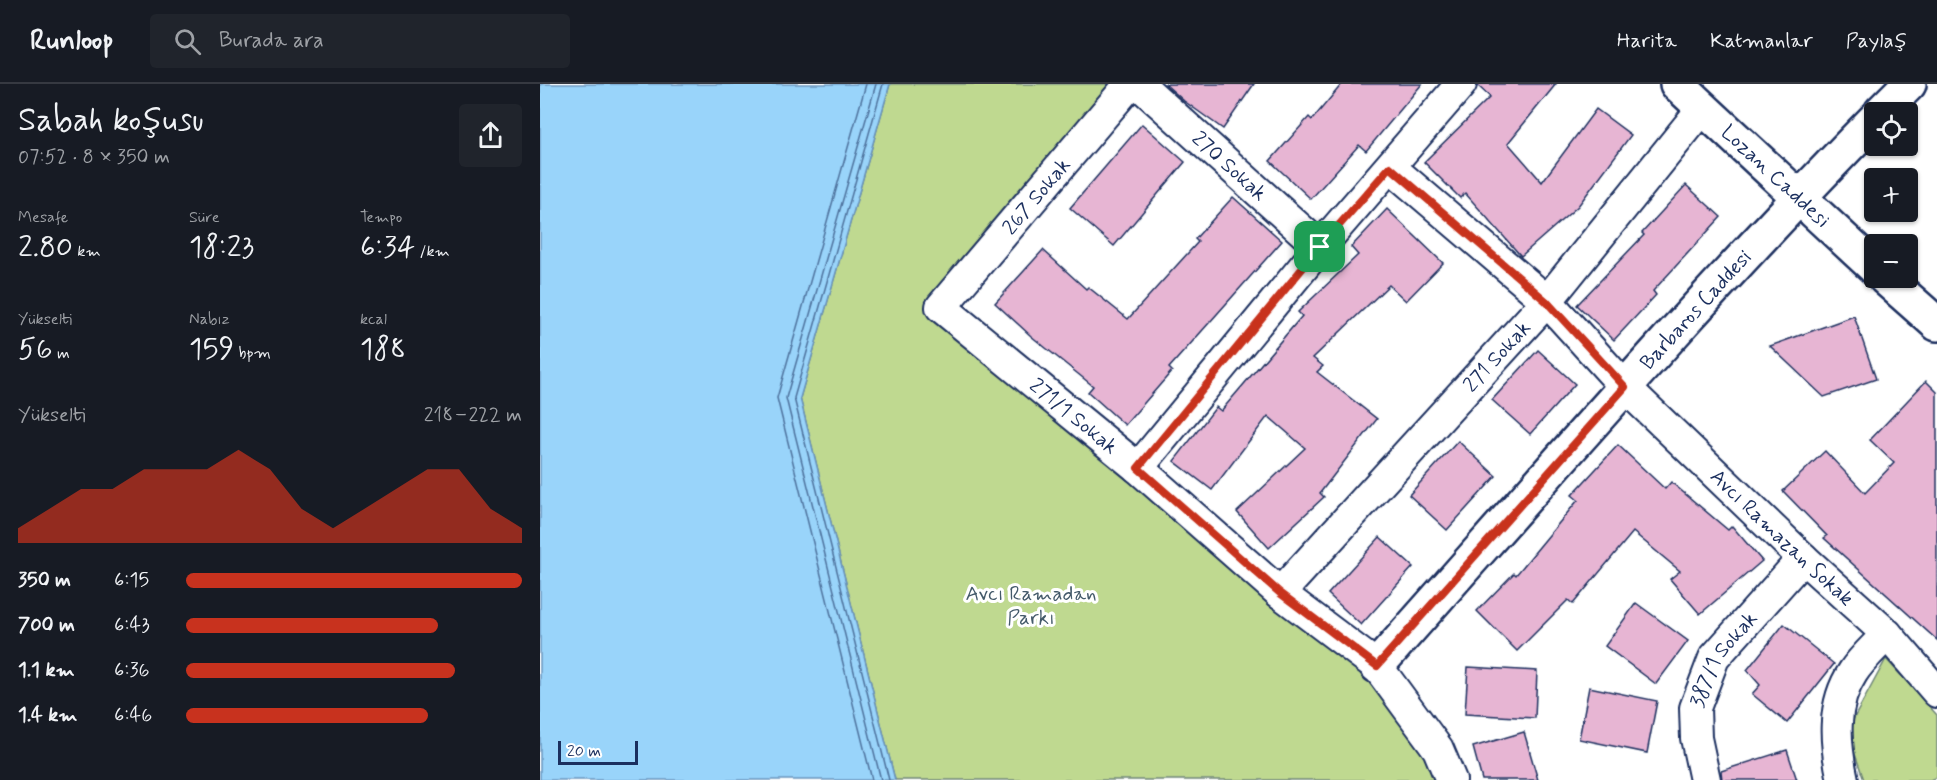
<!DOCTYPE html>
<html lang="tr">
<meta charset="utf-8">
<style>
body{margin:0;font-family:Mynerve,sans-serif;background:#20242c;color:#f1f3f6;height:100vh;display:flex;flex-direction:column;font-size:22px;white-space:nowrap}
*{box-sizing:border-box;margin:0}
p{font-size:20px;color:#9ea1a6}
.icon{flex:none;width:33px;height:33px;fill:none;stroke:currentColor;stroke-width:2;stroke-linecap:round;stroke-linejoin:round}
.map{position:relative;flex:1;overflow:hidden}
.details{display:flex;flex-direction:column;background:#171b24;width:540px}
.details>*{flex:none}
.tools{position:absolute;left:1324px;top:18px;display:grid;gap:12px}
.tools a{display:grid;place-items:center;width:54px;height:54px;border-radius:6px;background:#171b24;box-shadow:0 2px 4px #0004;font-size:30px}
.scale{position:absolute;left:18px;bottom:15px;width:80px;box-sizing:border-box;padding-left:6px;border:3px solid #1b2f5e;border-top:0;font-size:16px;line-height:21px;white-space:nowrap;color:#1b2f5e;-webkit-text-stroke:4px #fff;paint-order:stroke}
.pin{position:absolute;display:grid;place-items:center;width:51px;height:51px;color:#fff;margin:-26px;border-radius:12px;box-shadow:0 3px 9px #0006}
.round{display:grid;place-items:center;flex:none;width:63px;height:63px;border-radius:6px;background:#20242c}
.summary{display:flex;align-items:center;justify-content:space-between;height:102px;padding:0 18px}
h1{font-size:33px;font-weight:600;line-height:45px}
.stats{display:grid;grid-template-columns:repeat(3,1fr);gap:9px;height:102px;padding:6px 18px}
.stats div{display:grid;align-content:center}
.stats b{font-size:30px;font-weight:600}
.stats small{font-size:16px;font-weight:400}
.stats p{font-size:16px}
.chart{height:168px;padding:12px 18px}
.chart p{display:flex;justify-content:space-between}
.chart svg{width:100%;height:108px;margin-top:6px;fill:#c8321e;opacity:.7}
ul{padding:0 18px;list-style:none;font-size:20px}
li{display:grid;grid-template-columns:96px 72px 1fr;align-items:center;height:45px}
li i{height:15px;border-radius:8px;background:#c8321e}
header{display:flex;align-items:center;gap:36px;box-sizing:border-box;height:84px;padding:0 30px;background:#171b24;border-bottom:2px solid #363941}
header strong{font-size:28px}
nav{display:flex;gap:33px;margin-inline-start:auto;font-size:21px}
.search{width:420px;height:54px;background:#20242c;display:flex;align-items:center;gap:15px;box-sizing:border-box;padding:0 21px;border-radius:6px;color:#9ea1a6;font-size:22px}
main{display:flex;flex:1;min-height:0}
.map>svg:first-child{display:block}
</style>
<header>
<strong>Runloop</strong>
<div class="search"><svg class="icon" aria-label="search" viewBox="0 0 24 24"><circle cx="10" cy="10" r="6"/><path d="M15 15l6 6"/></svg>Burada ara</div>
<nav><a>Harita</a><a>Katmanlar</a><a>Paylaş</a></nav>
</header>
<main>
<section class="details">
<div class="summary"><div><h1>Sabah koşusu</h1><p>07:52 · 8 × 350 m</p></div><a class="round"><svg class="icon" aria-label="share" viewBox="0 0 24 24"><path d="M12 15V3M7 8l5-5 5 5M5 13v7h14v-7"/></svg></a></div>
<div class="stats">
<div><p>Mesafe</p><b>2.80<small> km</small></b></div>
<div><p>Süre</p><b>18:23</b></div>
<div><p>Tempo</p><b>6:34<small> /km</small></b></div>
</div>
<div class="stats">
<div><p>Yükselti</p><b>56<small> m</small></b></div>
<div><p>Nabız</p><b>159<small> bpm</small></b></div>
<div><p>kcal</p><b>188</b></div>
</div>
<div class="chart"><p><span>Yükselti</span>218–222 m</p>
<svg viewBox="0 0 160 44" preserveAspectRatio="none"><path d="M0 44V38L10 30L20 22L30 22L40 14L50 14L60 14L70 6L80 14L90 30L100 38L110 30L120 22L130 14L140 14L150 30L160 38V44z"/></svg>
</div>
<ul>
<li><b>350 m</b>6:15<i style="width:100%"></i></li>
<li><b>700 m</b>6:43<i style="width:75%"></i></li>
<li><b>1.1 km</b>6:36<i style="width:80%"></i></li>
<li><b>1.4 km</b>6:46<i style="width:72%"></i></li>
</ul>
</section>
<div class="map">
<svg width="1397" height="696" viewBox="0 0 1397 696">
<rect width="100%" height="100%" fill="#fff"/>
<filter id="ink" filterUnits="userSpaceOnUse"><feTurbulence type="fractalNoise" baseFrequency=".0167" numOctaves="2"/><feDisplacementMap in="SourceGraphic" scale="12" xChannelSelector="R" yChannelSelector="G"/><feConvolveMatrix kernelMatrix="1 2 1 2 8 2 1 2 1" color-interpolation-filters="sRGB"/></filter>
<g filter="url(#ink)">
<g fill="#bfd990" stroke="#6d8477" stroke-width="1.5">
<path d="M350 0H590L401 223 837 582 911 696H355L260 314Z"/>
<path d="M1346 575 1397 631V693L1390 696H1324L1307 647Z"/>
</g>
<path fill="#99d4fa" stroke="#6792bc" stroke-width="1.5" d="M0 0H350L260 314 355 696H0Z"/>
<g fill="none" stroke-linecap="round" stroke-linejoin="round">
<g stroke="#4d719c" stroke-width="1.5">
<path d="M326 0 237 314 332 696"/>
<path d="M336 0 246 314 341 696"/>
<path d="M343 0 254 314 349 696"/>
</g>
</g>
<g fill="#e7b5d3" stroke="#1b2f5e" stroke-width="1.5">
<path d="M625 0H714L683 45 644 17Z"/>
<path d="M802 0H882L826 67 819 61 771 115 730 77 769 33 772 36Z"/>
<path d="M938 0H1016L968 59 1002 98 1056 25 1091 51 1038 122 981 172 925 109 920 114 884 78 950 13 938 2Z"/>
<path d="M602 40 645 78 574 162 530 124Z"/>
<path d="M1146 101 1181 133 1113 207 1116 211 1074 256 1037 221 1104 151 1102 149Z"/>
<path d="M693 113 742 157 629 284 632 287 585 341 548 308 553 302 491 252 455 219 503 166 546 205 548 203 588 235 658 158 655 155Z"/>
<path d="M847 125 903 179 866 217 849 201 773 274 783 282 777 288 837 335 780 409 784 413 729 464 697 428 765 364 728 332 672 406 634 377 676 323 681 327 762 232 758 228 818 171 811 163Z"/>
<path d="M1314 232 1336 295 1284 313 1230 262Z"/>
<path d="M998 266 1035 300 990 350 952 316Z"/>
<path d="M1386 297 1397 308V556L1284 454 1287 452 1243 407 1285 367 1325 409 1354 379 1330 356Z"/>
<path d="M918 357 956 392 907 446 869 411Z"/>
<path d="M1078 361 1125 405 1131 398 1188 446 1192 442 1222 477 1160 530 1130 495 1140 487 1093 448 1033 520 1028 516 977 567 937 527 974 489 976 491 1038 416 1032 411Z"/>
<path d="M840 453 873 483 821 541 788 510Z"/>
<path d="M1096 519 1148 557 1116 600 1065 562Z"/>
<path d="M1244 540 1294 580 1247 639 1212 610 1220 601 1207 586Z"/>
<path d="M928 583 997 587 995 634 925 630Z"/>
<path d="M1049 603 1117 617 1107 669 1039 655Z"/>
<path d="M984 648 998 696H942L933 663Z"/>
<path d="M1247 666 1257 696H1182L1181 687Z"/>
</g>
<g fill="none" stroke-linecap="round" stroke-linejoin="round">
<defs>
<g id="street">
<path id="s1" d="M590 0 401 223 598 384 740 509 837 582 898 665 911 696"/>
<path id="s2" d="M599 0 780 163"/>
<path id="s3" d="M850 83 1007 217 1085 303 1263 474 1347 550 1397 608"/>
<path d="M598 384 780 163 921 0"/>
<path id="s4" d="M740 509 1007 217 1162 25"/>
<path id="s5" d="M1165 696 1156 654 1155 624 1174 574 1263 474"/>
<path d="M1303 696C1295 660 1291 621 1313 588 1322 574 1336 562 1347 550"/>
</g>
<g id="secondary">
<path id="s6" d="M1137 0 1335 184"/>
<path d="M1341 28 1369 0"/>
<path d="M1345 194 1397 240"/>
<path id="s7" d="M837 582C1001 398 1162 211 1335 35"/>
</g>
</defs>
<use href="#street" stroke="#1b2f5e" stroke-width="34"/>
<use href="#secondary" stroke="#1b2f5e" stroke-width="38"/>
<use href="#street" stroke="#fff" stroke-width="30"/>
<use href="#secondary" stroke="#fff" stroke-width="33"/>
</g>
</g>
<g fill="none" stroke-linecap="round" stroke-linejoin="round" filter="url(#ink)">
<defs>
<path id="route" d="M850 83 1006 217 1085 303 837 582 740 509 598 384 780 163Z"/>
</defs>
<use href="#route" stroke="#fff" stroke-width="12"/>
<use href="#route" stroke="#c8321e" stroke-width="8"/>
</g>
<g text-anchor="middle" stroke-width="6" stroke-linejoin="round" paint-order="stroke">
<g font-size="21" fill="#1b2f5e" stroke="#fff">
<text dy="7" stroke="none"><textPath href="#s2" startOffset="122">270 Sokak</textPath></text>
<text dy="7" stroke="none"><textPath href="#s6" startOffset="135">Lozan Caddesi</textPath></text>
<text transform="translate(496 112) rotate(-50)" y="7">267 Sokak</text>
<text dy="7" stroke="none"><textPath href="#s7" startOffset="478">Barbaros Caddesi</textPath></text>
<text dy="7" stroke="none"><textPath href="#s4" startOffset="321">271 Sokak</textPath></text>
<text dy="7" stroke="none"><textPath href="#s1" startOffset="464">271/1 Sokak</textPath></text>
<text dy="7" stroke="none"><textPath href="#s3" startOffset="540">Avcı Ramazan Sokak</textPath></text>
<text dy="7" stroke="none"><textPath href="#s5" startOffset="130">387/1 Sokak</textPath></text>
</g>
<g font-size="21" fill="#445a6a" stroke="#fff">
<text x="491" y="516">Avcı Ramadan<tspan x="491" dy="24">Parkı</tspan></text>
</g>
</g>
</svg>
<div class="tools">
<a><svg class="icon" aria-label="locate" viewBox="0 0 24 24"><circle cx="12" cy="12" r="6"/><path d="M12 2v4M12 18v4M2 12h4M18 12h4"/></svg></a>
<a>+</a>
<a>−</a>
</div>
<div class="scale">20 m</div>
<div class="pin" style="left:780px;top:163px;background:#1e9e55"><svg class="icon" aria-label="arrive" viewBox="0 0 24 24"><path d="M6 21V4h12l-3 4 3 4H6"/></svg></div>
</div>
</main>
